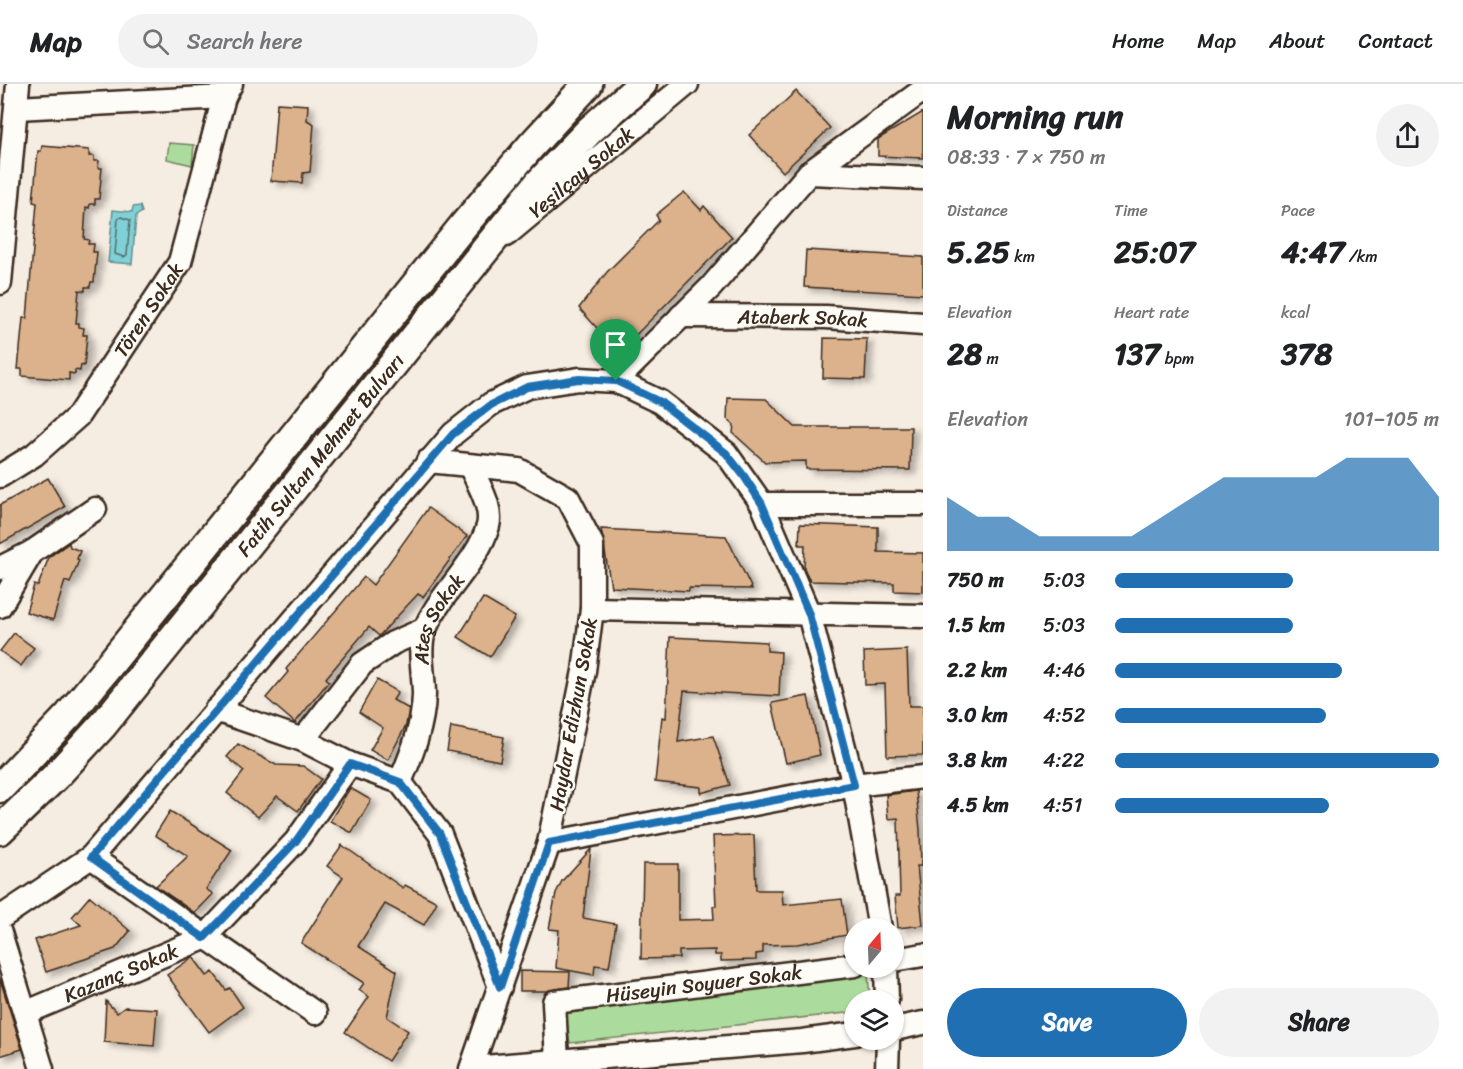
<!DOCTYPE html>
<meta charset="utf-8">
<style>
body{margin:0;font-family:Sriracha,sans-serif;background:#f2f2f2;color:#202124;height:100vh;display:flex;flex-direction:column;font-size:22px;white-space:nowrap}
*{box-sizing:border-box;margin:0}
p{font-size:20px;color:#757577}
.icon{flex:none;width:33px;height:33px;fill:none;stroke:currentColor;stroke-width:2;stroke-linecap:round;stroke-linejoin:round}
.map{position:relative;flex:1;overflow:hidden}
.panel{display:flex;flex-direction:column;background:#fff;width:540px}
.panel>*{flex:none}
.needle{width:39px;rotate:19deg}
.controls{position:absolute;left:844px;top:834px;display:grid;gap:12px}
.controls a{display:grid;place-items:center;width:60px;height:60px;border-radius:50%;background:#fff;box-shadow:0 2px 4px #0004;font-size:30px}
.pin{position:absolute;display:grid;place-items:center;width:51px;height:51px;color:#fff;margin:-62px -26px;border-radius:50% 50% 50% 0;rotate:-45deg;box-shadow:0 0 6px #0007}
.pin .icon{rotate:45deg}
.round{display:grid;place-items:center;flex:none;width:63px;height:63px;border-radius:32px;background:#f2f2f2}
.headline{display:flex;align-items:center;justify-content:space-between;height:102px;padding:0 24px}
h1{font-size:33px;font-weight:800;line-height:45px}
.figures{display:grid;grid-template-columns:repeat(3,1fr);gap:9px;height:102px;padding:6px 24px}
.figures div{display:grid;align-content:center}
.figures b{font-size:30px;font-weight:800}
.figures small{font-size:16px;font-weight:400}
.figures p{font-size:16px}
.chart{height:168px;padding:12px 24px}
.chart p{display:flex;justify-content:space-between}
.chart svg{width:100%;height:108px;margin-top:6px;fill:#1f6fb2;opacity:.7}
.button{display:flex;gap:12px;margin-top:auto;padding:12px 24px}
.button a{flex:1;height:69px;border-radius:36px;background:#1f6fb2;color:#fff;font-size:24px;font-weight:800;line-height:69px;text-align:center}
.button a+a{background:#f2f2f2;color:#202124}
ul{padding:0 24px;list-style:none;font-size:20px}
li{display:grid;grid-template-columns:96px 72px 1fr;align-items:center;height:45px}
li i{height:15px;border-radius:8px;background:#1f6fb2}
header{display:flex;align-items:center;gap:36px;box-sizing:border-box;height:84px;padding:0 30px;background:#fff;border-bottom:2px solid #e0e0e0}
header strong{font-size:28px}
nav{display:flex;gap:33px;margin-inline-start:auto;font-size:21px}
.search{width:420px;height:54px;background:#f2f2f2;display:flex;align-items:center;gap:15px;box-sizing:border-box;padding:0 21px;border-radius:33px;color:#757577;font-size:22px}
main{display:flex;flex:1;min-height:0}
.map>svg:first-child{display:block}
</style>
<header>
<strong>Map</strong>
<div class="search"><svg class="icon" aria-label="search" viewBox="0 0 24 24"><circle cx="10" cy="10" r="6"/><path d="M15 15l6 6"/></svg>Search here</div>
<nav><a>Home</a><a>Map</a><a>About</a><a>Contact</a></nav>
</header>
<main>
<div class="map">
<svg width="923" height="985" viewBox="0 0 923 985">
<defs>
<filter id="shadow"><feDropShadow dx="6" dy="4" stdDeviation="3" flood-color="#0004"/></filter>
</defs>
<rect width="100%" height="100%" fill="#f6ede2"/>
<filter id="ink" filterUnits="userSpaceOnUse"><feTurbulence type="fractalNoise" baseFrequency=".0167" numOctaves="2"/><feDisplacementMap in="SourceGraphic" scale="12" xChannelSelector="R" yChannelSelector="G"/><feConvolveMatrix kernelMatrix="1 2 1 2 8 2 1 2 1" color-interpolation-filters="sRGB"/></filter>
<g filter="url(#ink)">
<g fill="#acdc9d" stroke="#74835e" stroke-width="1.5">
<path d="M169 59 194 61 192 81 167 75Z"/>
<path d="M868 889 870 916H855V928L570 959 565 923Z"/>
</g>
<path fill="#7fd0d7" stroke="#648e8d" stroke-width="1.5" d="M140 122 142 128 136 132 132 180 108 178 113 126 132 128 133 123Z"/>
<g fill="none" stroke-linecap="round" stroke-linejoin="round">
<path stroke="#566c68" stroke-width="1.5" d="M121 133 130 136 127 171 124 173 115 170 118 135Z"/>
</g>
<g fill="#dbb28c" stroke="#3b2a1e" stroke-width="1.5" filter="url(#shadow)">
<path d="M796 7 830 44 783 88 749 51Z"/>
<path d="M277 19 308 21 307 36 314 40 310 88 303 89 302 99 271 97Z"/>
<path d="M923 28V74L878 72V55Z"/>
<path d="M42 62 89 66V72H94V77H99L98 84H102L99 115H95V120H90L89 124 86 123 84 155 89 156 88 160H94L93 168H97L94 198H91L90 203H85V207L79 206 76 239H79V243L84 244 83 251H87L84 282 81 281 80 287 75 286V290L69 289V296L22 292V285H18L23 234H27L37 119 33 118 38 67H41Z"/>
<path d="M684 108 701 126 704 122 732 153 625 262 618 255 612 261 579 224 607 188 659 136 656 131Z"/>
<path d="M806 166 923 173V210L804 203Z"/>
<path d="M824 254 867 255 865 295 823 294Z"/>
<path d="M728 314 766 315 795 343H911L910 386 806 385V377L765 378 733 349 734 341 727 335Z"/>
<path d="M48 394 65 423 0 460V421Z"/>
<path d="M428 424 467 452 423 513 418 510 379 552 369 543 326 594 329 597 295 639 266 614 288 588 286 585 364 493 373 501Z"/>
<path d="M800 440 878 443V468L923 469V508L894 507V499L810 497 804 484 805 461H799Z"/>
<path d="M601 445 726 452 752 505 689 504V507L611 503Z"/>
<path d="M69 459 70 463 80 467 77 475 79 476 70 499 65 497 53 536 26 528 34 501 38 502 49 473Z"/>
<path d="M483 514 515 533 490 573 458 553Z"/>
<path d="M14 549 34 564 21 582 0 567Z"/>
<path d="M670 553 767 558V567L781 568 779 612 684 607 678 658 713 652 730 701 701 709V703L655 698 662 633 666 634Z"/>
<path d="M907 566 909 622H923V671L887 672 885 600 865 601 864 568Z"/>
<path d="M377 596 398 608 393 616 409 625 406 641 388 676 370 666 383 644 359 628Z"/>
<path d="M808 612 820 671 786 679 772 619Z"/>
<path d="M451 643 504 653 500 677 447 667Z"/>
<path d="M238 660 276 681 303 682 321 695 298 727 277 712 258 733 227 709 244 687 227 673Z"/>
<path d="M350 704 371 716 352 749 330 737Z"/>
<path d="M916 707 920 746 921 782H917L923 841 898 844 895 812H900L898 734 888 735 886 711Z"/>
<path d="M170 727 232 766 206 805 213 810 195 829 156 802 188 772 155 751Z"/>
<path d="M754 751 756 806H782L783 821 842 815 847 851 797 860 763 861V869L756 870V876L721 877V871H715V866L679 867V874L641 875 643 780H678V836L714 835 713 822H716L713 752Z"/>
<path d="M342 761 403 804 405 801 437 818 424 841 385 820 358 862 397 887 387 933 408 947 388 977 345 948 369 913 359 906 364 899 301 859 343 793 327 782Z"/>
<path d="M591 765 583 834 616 840 609 883 595 881 594 891 556 884 559 846 549 845 556 809 562 797Z"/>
<path d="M90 812 130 847 115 865 46 888 35 856 81 841 72 833Z"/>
<path d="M193 873 207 892 213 888 226 906 230 904 243 923 209 948 167 891Z"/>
<path d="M520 887 570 888 569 903 546 907H520Z"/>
<path d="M0 895 22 965 0 972Z"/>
<path d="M106 917 117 929 125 923 157 925 154 962 104 958Z"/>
</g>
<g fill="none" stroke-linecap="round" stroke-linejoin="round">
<defs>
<g id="minor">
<path d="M17 24 224 13"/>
<path d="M809 89 923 94"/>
<path id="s1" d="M506 151 687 0"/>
<path d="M0 199 18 0"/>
<path id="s2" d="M681 232 826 233 923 240"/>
<path d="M616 297 711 203 809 89 923 6"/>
<path d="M428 377 519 386 568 414 592 460V525L584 587 549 759 471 985"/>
<path id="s3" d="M0 392 34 371 78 332 180 178 224 13 231 0"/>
<path d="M762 420H923"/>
<path d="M0 484 32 468 95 425"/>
<path d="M0 522 32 468"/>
<path d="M592 525 923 532"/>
<path d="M216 626 303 656 350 680 400 698 440 750 500 903"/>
<path d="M303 656 362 580 393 559 425 545"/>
<path id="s4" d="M400 698C412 670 423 642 424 611 424 590 418 567 424 548 436 513 478 479 488 442 493 424 478 399 470 382"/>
<path d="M549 759 854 701 923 693"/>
<path d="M91 773 315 929"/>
<path d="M0 834 91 773 453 350 491 320 527 303 579 295 616 297 660 318 726 369 762 420 809 530 854 701 880 844"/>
<path d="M0 849 42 985"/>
<path d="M894 876 923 871"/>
<path d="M886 884 887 916"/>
<path id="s5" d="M25 929 204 854 296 757 350 680"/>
<path d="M894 945 923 939"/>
<path id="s6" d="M557 977 554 918 855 881"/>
<path d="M472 984 802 957 855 950"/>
<path d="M887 985 888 956"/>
</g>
<g id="major">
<path d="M0 704 69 631 463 142 531 62 588 0"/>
<path id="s7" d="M0 746 56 692 103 641 539 99 590 46 642 0"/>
</g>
</defs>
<use href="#minor" stroke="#3b2a1e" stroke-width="27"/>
<use href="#major" stroke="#3b2a1e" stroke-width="33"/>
<use href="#minor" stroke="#fdfcf7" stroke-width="22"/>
<use href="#major" stroke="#fdfcf7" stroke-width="28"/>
</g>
</g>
<g fill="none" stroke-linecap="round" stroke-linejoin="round" filter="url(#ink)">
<defs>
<path id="route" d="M579 295 616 297 660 318 726 369 744 392 762 420 809 530 854 701 549 759 500 903 440 750 400 698 350 680 296 757 204 854 91 773 453 350 491 321 527 303Z"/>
</defs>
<use href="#route" stroke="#fff" stroke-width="12"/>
<use href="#route" stroke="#1f6fb2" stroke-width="8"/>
</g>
<g text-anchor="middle" stroke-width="5" stroke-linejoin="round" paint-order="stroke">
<g font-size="20" fill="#3b2a1e" stroke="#fdfcf7">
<text dy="7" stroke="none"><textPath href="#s1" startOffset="98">Yeşilçay Sokak</textPath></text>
<text dy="7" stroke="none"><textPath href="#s3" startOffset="226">Tören Sokak</textPath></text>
<text dy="7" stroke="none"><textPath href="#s2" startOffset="122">Ataberk Sokak</textPath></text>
<text dy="7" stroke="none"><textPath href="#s7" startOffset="494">Fatih Sultan Mehmet Bulvarı</textPath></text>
<text dy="7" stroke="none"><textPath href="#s4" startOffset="171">Ateş Sokak</textPath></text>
<text transform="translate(573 630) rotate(-80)" y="7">Haydar Edizhun Sokak</text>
<text dy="7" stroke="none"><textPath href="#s5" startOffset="104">Kazanç Sokak</textPath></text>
<text dy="7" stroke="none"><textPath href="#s6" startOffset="210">Hüseyin Soyuer Sokak</textPath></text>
</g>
</g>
</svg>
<div class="controls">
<a><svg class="needle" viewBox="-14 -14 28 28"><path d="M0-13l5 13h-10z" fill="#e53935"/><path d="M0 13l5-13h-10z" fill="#757577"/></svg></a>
<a><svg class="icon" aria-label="layers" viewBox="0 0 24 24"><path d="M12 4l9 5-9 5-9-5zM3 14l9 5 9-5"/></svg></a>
</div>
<div class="pin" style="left:616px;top:297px;background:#1e9e55"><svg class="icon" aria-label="arrive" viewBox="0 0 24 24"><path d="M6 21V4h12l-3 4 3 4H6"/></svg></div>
</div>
<section class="panel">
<div class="headline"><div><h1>Morning run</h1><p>08:33 · 7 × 750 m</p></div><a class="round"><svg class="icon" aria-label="share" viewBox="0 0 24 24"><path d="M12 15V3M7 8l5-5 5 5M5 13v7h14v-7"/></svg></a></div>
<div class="figures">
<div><p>Distance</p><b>5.25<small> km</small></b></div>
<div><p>Time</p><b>25:07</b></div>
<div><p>Pace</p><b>4:47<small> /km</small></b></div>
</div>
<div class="figures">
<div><p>Elevation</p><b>28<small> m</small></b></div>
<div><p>Heart rate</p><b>137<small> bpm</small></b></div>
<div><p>kcal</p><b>378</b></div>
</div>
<div class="chart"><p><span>Elevation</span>101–105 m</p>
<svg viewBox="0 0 160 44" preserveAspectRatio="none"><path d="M0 44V22L10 30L20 30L30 38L40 38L50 38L60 38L70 30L80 22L90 14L100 14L110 14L120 14L130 6L140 6L150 6L160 22V44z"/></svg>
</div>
<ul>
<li><b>750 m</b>5:03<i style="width:55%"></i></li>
<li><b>1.5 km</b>5:03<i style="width:55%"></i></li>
<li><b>2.2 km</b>4:46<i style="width:70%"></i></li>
<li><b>3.0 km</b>4:52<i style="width:65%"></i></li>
<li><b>3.8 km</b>4:22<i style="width:100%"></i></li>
<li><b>4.5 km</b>4:51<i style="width:66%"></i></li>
</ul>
<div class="button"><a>Save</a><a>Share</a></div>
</section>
</main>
